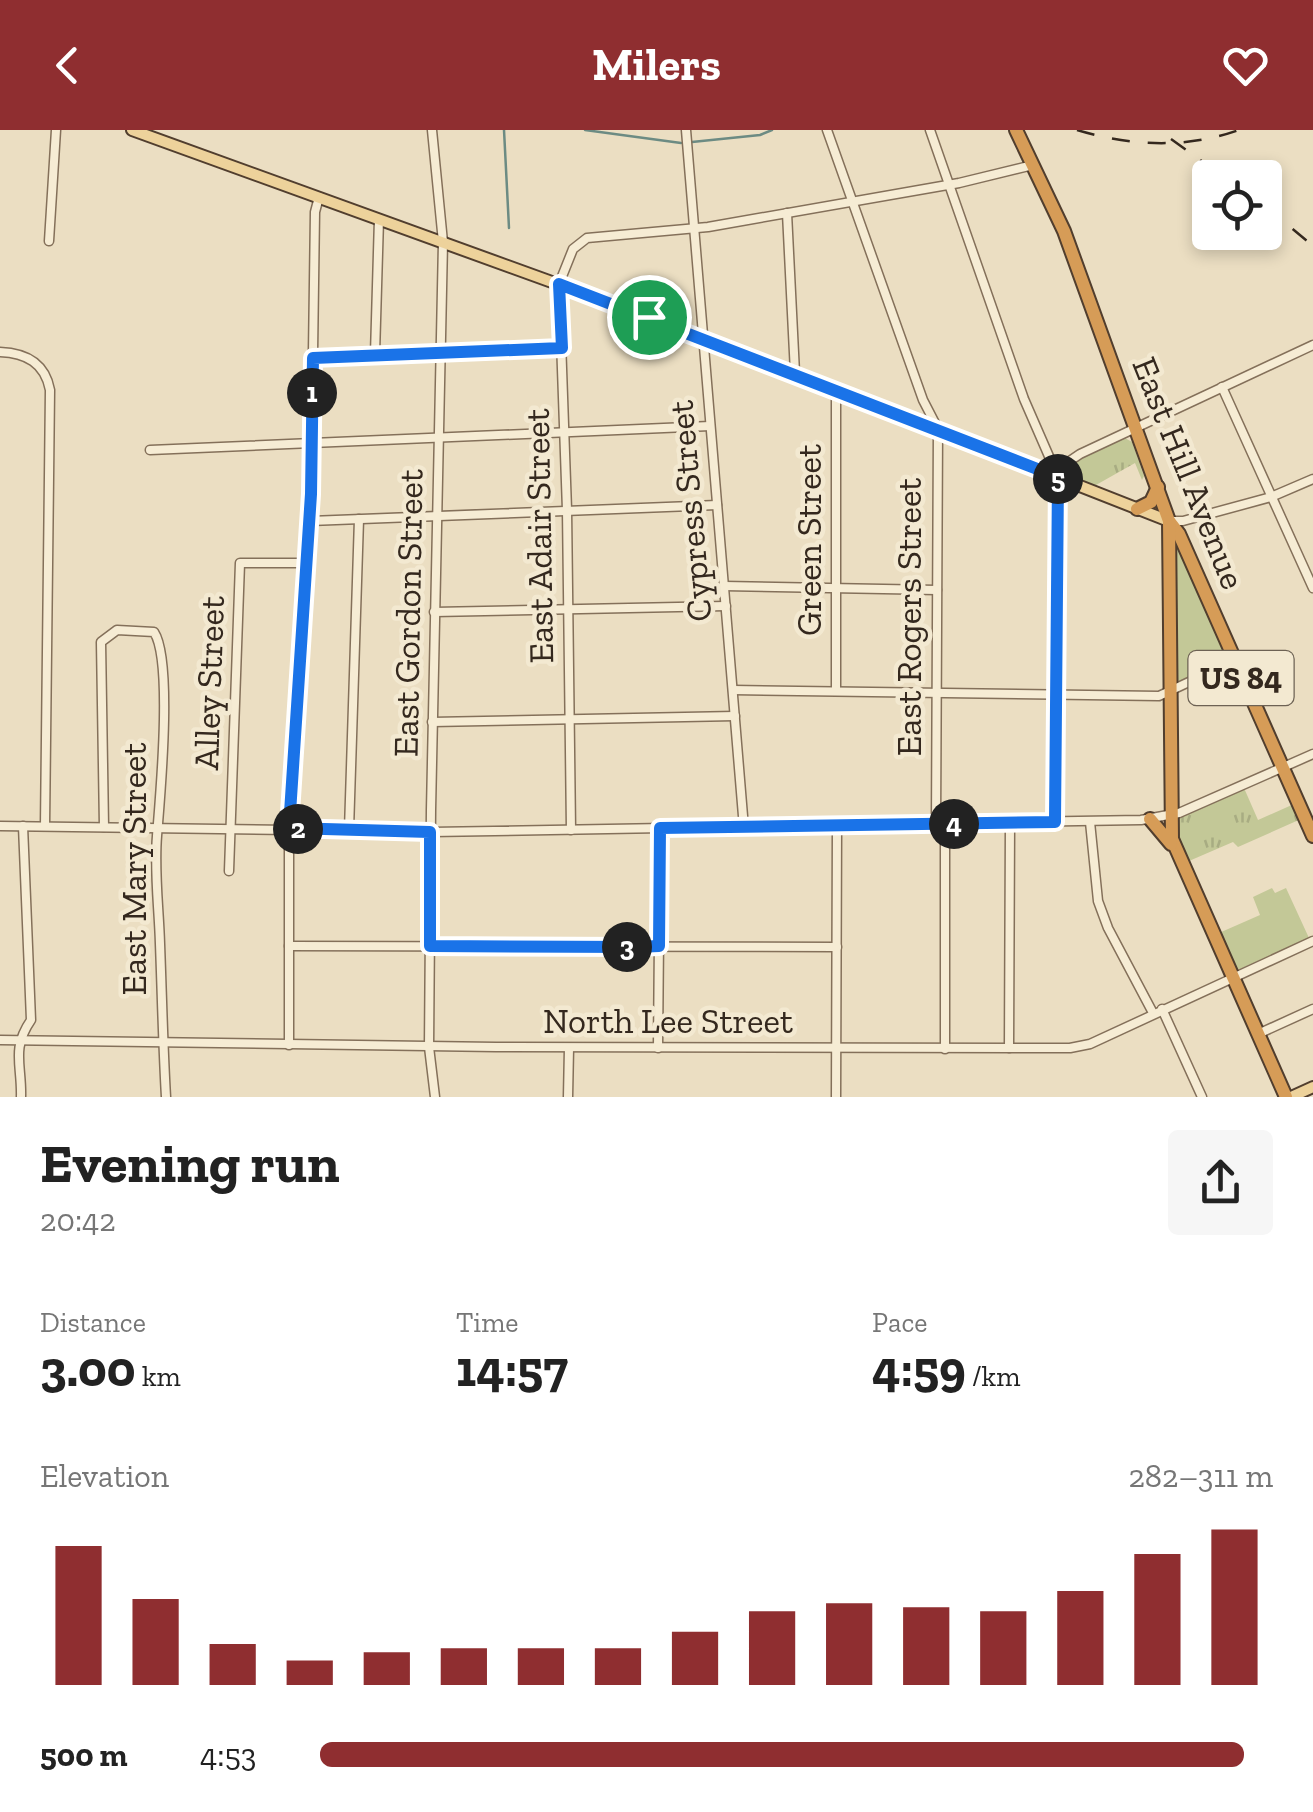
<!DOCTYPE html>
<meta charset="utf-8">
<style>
body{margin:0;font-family:"Zilla Slab",serif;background:#f6f6f6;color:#222;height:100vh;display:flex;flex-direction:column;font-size:38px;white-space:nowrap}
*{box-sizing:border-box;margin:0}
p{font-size:32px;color:#767676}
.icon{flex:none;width:55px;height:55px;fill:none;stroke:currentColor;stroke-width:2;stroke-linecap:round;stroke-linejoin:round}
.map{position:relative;height:967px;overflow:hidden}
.panel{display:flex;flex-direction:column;background:#fff;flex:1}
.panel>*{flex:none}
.buttons{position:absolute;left:1192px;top:30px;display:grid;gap:20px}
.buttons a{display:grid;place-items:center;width:90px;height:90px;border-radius:10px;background:#fff;box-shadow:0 5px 15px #0003;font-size:50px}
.pin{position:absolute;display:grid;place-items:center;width:85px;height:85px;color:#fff;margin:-42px;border:5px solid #fff;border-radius:50%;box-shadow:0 2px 10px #0007}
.km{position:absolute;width:50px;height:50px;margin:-25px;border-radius:50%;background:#222;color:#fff;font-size:28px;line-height:50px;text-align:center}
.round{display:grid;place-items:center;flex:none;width:105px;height:105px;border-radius:10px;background:#f6f6f6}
.head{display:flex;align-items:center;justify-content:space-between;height:170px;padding:0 40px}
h1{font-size:55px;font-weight:700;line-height:75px}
.figures{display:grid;grid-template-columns:repeat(3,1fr);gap:15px;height:170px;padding:10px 40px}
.figures div{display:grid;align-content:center}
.figures b{font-size:50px;font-weight:700}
.figures small{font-size:28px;font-weight:400}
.figures p{font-size:28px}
.chart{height:280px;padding:20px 40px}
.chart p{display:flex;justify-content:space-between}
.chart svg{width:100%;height:180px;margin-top:10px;stroke:#8f2e30;stroke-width:6}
ul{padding:0 40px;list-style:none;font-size:32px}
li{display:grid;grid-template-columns:160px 120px 1fr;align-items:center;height:75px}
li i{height:25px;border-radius:12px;background:#8f2e30}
header{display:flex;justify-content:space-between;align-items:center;height:130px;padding:0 40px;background:#8f2e30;color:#fff;font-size:45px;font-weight:700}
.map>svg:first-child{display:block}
</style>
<header><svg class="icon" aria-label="back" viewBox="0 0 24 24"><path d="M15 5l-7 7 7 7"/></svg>Milers<svg class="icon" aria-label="heart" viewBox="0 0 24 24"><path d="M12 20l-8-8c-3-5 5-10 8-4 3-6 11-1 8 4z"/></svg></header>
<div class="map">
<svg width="1313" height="967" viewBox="0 0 1313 967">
<defs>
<pattern id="grass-tufts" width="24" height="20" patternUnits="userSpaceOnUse" patternTransform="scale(2.5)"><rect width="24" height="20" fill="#c3c897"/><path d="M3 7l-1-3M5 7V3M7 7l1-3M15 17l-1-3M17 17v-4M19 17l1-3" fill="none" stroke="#a8ac82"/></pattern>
</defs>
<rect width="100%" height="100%" fill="#ebdec2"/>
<g fill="url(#grass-tufts)">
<path d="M1125 308 1132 312 1144 346 1142 350 1135 333 1096 355 1119 367 1063 346 1061 342 1066 335Z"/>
<path d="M1244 658 1258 690 1294 674 1301 689 1238 717 1233 712 1189 731C1176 721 1175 703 1176 688Z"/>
</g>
<g fill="#c3c897">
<path d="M1174 404 1227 528 1225 532 1177 554 1174 552Z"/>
<path d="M1272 758 1275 763 1286 758 1309 808 1236 841 1219 803 1260 785 1253 767Z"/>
</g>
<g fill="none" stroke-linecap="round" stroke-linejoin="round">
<g stroke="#6c8b83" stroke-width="2.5">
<path d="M504 0 509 98"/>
<path d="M585 0 681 13"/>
<path d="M692 12 760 5 772 0"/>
</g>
<defs>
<g id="minor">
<path d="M432 0 443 112 431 680 429 917 435 967"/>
<path d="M686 0 744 698"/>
<path d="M827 0 923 270 938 299 936 694"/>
<path d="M930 0 1024 269 1058 347 1055 692"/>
<path d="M787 83 795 243"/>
<path d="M49 111 56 0"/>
<path d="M0 222C26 223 45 233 50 260L45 696"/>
<path d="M375 224 379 89"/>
<path d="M313 228 562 218"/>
<path d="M1222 257 1313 458"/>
<path d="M150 320 710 296"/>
<path d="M1055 341 1080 324 1313 215"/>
<path d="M310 391 717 375"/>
<path d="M1169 391H1183L1271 367 1313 349"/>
<path d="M724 456 937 460"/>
<path d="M434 482 726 476"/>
<path d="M733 560 1159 566 1234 531"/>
<path d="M836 561V260"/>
<path d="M432 592 735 586"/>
<path d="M1090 692 1098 771 1108 798 1153 883"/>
<path d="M945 694V919"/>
<path d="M0 696 431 702 1141 690 1179 683 1313 624"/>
<path d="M104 697 101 512 117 500 154 502C173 531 160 667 157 706 154 742 159 778 160 814 162 865 163 916 166 967"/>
<path d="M349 700 359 389"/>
<path d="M571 700 567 380 559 154 573 119 587 108 708 97 959 53 1033 35"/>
<path d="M229 741 240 433H306"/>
<path d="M289 816 837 817"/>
<path d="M1162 879 1202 967"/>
<path d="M1258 904 1313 879"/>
<path d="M0 910 496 917 1070 918 1090 914 1313 811"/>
<path d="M289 915V698L311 364 315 82 319 67"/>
<path d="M658 918 660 698"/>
<path d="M1009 918 1010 693"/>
<path d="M21 967C22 935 11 919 31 890L23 696"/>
<path d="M568 967 569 918"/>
<path d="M836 967 837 696"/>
</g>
<g id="major">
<path d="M132 0 654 189 1169 391"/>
<path d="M1291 967 1313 957"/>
</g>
<g id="highway">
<path d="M1016 0 1064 101 1169 391 1179 404 1313 706"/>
<path d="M1137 379 1151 372 1158 357"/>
<path d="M1169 391 1172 709 1286 967"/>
<path d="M1150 689 1171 714"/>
</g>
</defs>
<use href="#minor" stroke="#84705a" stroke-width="11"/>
<use href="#major" stroke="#513e2e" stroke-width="14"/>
<use href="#highway" stroke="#513e2e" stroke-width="16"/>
<use href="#minor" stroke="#f6ecd4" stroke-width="8"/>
<use href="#major" stroke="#edd29b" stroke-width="10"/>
<use href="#highway" stroke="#d69c57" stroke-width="12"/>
<g stroke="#34281e" stroke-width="2.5" stroke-dasharray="18 18" stroke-linecap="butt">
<path d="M1077 0C1130 16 1186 19 1239 0"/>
<path d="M1171 9 1225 48"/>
<path d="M1265 76 1313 116"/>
</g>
</g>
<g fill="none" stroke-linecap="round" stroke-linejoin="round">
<defs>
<path id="route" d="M559 154 1058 347 1055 692 660 698 659 816 635 817 430 816V702L289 698 311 364 313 228 562 218Z"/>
</defs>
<use href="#route" stroke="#fff" stroke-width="20"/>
<use href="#route" stroke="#1a73e8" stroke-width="12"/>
</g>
<g text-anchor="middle" stroke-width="9" stroke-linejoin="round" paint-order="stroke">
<rect fill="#f3e9d1" stroke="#6d6254" stroke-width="2.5" x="1188.5" y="521" width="105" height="54" rx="8"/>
<g font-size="32" font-weight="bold" fill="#34281e">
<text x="1241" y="559">US 84</text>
</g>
<g font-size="35" fill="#34281e" stroke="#f3e9d1">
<text transform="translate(1189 343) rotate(68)" y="12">East Hill Avenue</text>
<text transform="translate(690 381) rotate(-95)" y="12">Cypress Street</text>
<text transform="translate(539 406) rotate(-91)" y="12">East Adair Street</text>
<text transform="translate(809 410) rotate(-90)" y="12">Green Street</text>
<text transform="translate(408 483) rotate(-89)" y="12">East Gordon Street</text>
<text transform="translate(909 487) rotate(-90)" y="12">East Rogers Street</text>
<text transform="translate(209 553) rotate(-88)" y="12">Alley Street</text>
<text transform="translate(134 739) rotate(-90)" y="12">East Mary Street</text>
<text x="668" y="903">North Lee Street</text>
</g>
</g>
</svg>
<div class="buttons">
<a><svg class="icon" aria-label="locate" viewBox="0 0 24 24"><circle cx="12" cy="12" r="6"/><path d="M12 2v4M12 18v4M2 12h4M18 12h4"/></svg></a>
</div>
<div class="pin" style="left:649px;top:187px;background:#1e9e55"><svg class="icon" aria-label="arrive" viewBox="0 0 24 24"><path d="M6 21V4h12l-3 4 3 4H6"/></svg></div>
<b class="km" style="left:312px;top:263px">1</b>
<b class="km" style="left:298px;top:699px">2</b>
<b class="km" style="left:627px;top:817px">3</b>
<b class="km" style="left:954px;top:694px">4</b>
<b class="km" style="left:1058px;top:349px">5</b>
</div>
<section class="panel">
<div class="head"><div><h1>Evening run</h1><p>20:42</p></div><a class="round"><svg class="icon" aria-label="share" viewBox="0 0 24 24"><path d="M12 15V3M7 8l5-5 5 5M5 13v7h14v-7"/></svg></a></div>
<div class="figures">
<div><p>Distance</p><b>3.00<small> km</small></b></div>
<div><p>Time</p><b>14:57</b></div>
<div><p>Pace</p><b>4:59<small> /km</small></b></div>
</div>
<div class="chart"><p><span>Elevation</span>282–311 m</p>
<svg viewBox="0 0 160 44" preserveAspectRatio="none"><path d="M5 44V10M15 44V23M25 44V34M35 44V38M45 44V36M55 44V35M65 44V35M75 44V35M85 44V31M95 44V26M105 44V24M115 44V25M125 44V26M135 44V21M145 44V12M155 44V6"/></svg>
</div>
<ul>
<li><b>500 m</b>4:53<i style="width:97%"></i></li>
</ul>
</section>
